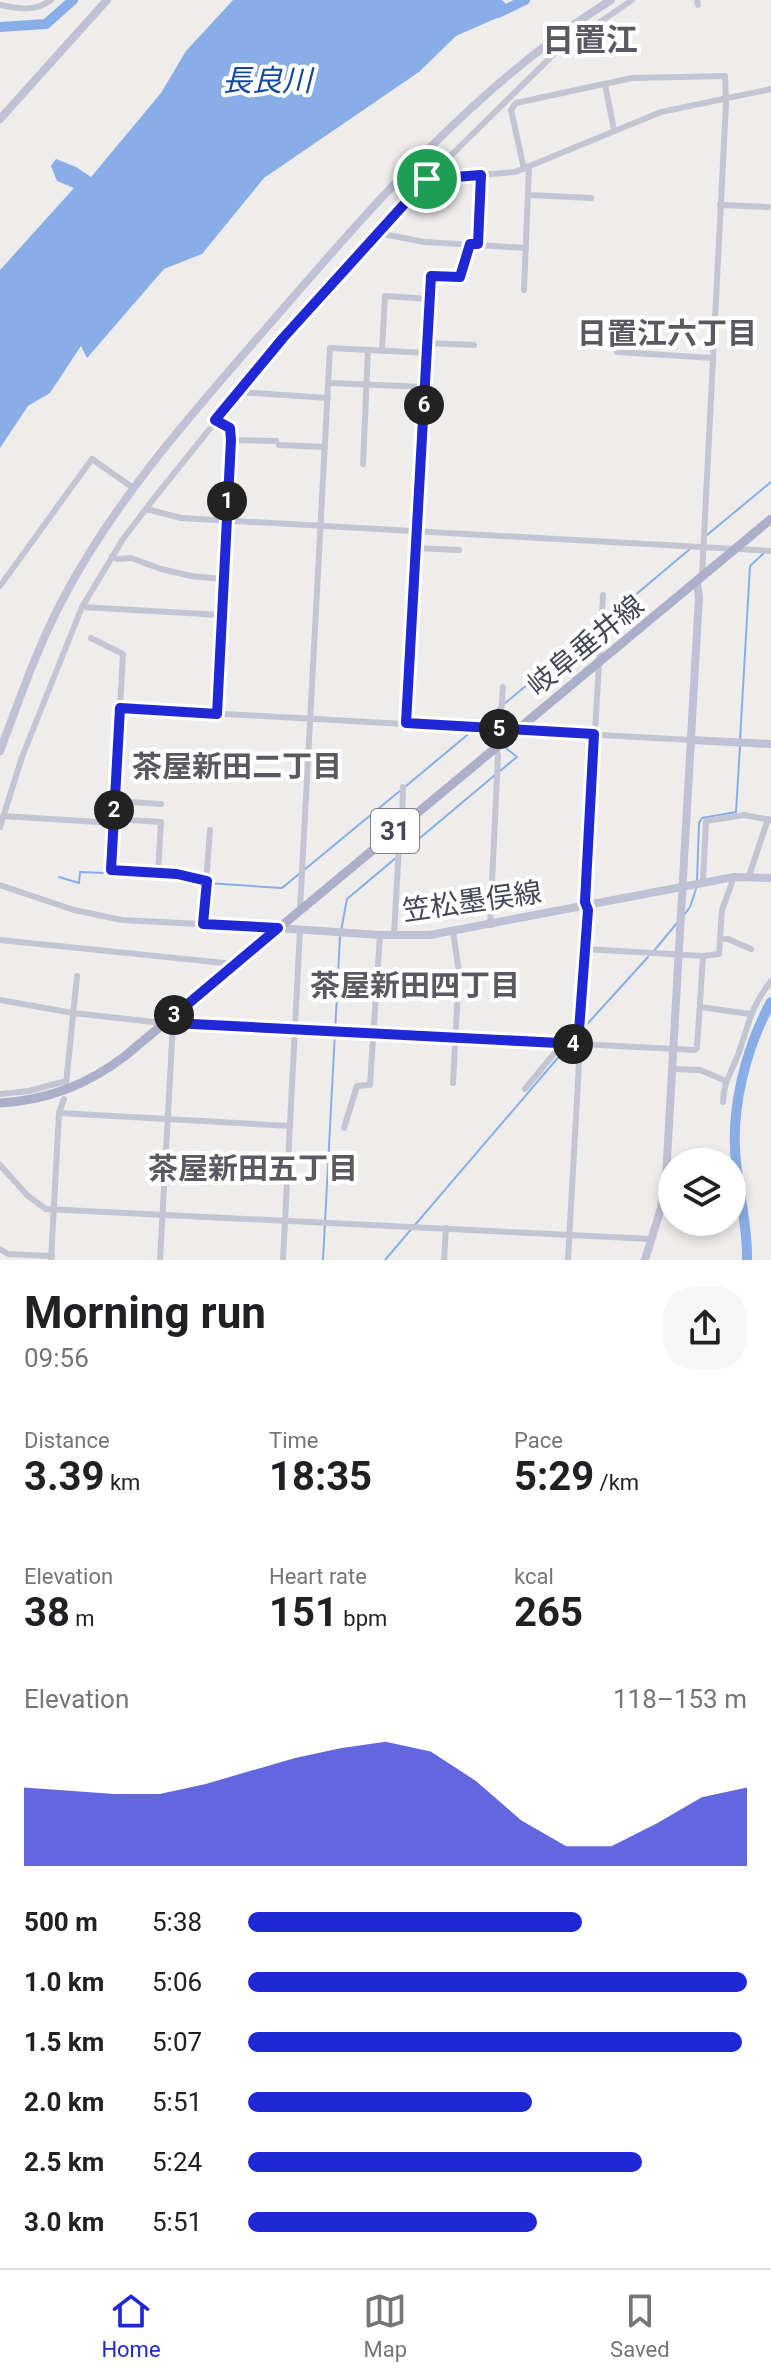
<!DOCTYPE html>
<meta charset="utf-8">
<style>
body{margin:0;font-family:Roboto,"Noto Sans JP",sans-serif;background:#f6f6f6;color:#202124;height:100vh;display:flex;flex-direction:column;font-size:30px;white-space:nowrap}
*{box-sizing:border-box;margin:0}
p{font-size:26px;color:#757577}
.icon{flex:none;width:44px;height:44px;fill:none;stroke:currentColor;stroke-width:2;stroke-linecap:round;stroke-linejoin:round}
.map{position:relative;height:1260px;overflow:hidden}
.panel{display:flex;flex-direction:column;background:#fff;flex:1}
.panel>*{flex:none}
.fabs{position:absolute;left:658px;top:1148px;display:grid;gap:16px}
.fabs a{display:grid;place-items:center;width:88px;height:88px;border-radius:50%;background:#fff;box-shadow:0 4px 12px #0003;font-size:40px}
.pin{position:absolute;display:grid;place-items:center;width:68px;height:68px;color:#fff;margin:-34px;border:4px solid #fff;border-radius:50%;box-shadow:0 2px 8px #0007}
.km{position:absolute;width:40px;height:40px;margin:-20px;border-radius:50%;background:#222;color:#fff;font-size:22px;line-height:40px;text-align:center}
.round{display:grid;place-items:center;flex:none;width:84px;height:84px;border-radius:32px;background:#f6f6f6}
.head{display:flex;align-items:center;justify-content:space-between;height:136px;padding:0 24px}
h1{font-size:44px;font-weight:700;line-height:60px}
.figures{display:grid;grid-template-columns:repeat(3,1fr);gap:12px;height:136px;padding:8px 24px}
.figures div{display:grid;align-content:center}
.figures b{font-size:40px;font-weight:700}
.figures small{font-size:22px;font-weight:400}
.figures p{font-size:22px}
.chart{height:224px;padding:16px 24px}
.chart p{display:flex;justify-content:space-between}
.chart svg{width:100%;height:144px;margin-top:8px;fill:#2027d4;opacity:.7}
ul{padding:0 24px;list-style:none;font-size:26px}
li{display:grid;grid-template-columns:128px 96px 1fr;align-items:center;height:60px}
li i{height:20px;border-radius:10px;background:#2027d4}
.tab-bar{display:flex;justify-content:space-around;align-items:center;height:112px;border-top:2px solid #e0e0e0;background:#fff;font-size:22px;color:#757577}
.tab-bar a{display:grid;justify-items:center;gap:4px}
.tab-bar .current{color:#2027d4}
.map>svg:first-child{display:block}
</style>
<div class="map">
<svg width="771" height="1260" viewBox="0 0 771 1260">
<rect width="100%" height="100%" fill="#efedec"/>
<path fill="#89aee7" d="M233 0H502L513 11 456 36 419 72 264 178 202 254 164 269 87 358 81 346 50 393 28 406 0 448V270L74 188 57 181 51 166 56 159 76 167 91 177 161 93 186 51Z"/>
<g fill="none" stroke-linecap="round" stroke-linejoin="round">
<g stroke="#89aee7" stroke-width="2">
<path d="M707 535 771 482"/>
<path d="M603 622 690 549"/>
<path d="M504 704 598 626"/>
<path d="M480 724 499 708"/>
<path d="M474 731 497 742"/>
<path d="M740 740 750 566 764 553"/>
<path d="M500 771 517 757 502 745"/>
<path d="M406 786 472 731"/>
<path d="M402 853 495 775"/>
<path d="M304 870 401 790"/>
<path d="M59 877 79 883 80 872 129 874"/>
<path d="M697 882 699 823 702 818 736 812 740 746"/>
<path d="M207 883 282 888 299 874"/>
<path d="M684 915 690 907 696 889"/>
<path d="M341 931 347 899 397 857"/>
<path d="M653 952 677 923"/>
<path d="M580 1032 648 957"/>
<path d="M323 1260 340 937"/>
<path d="M385 1260 568 1046"/>
</g>
<g stroke="#89aee7" stroke-width="10">
<path d="M498 13 525 0"/>
<path d="M0 27 46 24 73 0"/>
<path d="M747 1260C748 1228 739 1194 736 1162 730 1109 746 1048 771 1002"/>
</g>
<g stroke="#c3c5d3" stroke-width="6">
<path d="M697 0 698 5"/>
<path d="M0 5C18 9 35 12 51 0"/>
<path d="M605 84 614 130"/>
<path d="M524 169 511 110 516 103 632 78 725 76 726 103 702 576"/>
<path d="M427 179 515 172 661 112 771 89"/>
<path d="M529 195 591 198"/>
<path d="M720 205 768 207"/>
<path d="M378 233 424 242 526 248"/>
<path d="M478 244 481 175"/>
<path d="M524 290 529 167"/>
<path d="M427 343 474 345"/>
<path d="M382 351 385 296 430 299"/>
<path d="M617 352 713 358"/>
<path d="M329 383 425 387"/>
<path d="M239 392 328 398"/>
<path d="M215 420 230 428 231 440 217 714"/>
<path d="M231 440 276 441"/>
<path d="M279 445 325 447"/>
<path d="M363 464 368 350"/>
<path d="M146 509 181 518 771 551"/>
<path d="M416 548 459 550"/>
<path d="M112 556 117 559 131 558 161 569 191 576 222 579"/>
<path d="M0 586 92 459 132 487"/>
<path d="M82 607 221 615"/>
<path d="M91 638 123 654 120 708"/>
<path d="M406 723 431 276 460 277 470 244"/>
<path d="M500 729 503 687"/>
<path d="M115 801 161 804"/>
<path d="M3 816 114 823 120 708 690 740"/>
<path d="M114 819 161 822 158 873"/>
<path d="M114 823 111 870 177 874 207 881"/>
<path d="M402 826 403 787"/>
<path d="M0 827 22 757 82 607 123 539 155 497 283 338 427 179 555 53 632 0"/>
<path d="M749 876 768 819"/>
<path d="M703 882 706 821 744 815 771 820"/>
<path d="M0 885 74 910 122 920 278 928"/>
<path d="M300 909 330 348 427 353"/>
<path d="M203 924 210 830"/>
<path d="M490 925 498 755 496 747"/>
<path d="M453 932 459 971 453 1083"/>
<path d="M394 935 400 827"/>
<path d="M720 939H728L751 949"/>
<path d="M0 940 234 964"/>
<path d="M585 949 703 956"/>
<path d="M0 1000 73 1013 154 1022 160 1027"/>
<path d="M700 1007 750 1014"/>
<path d="M170 1019 173 1023 695 1050 697 1048 703 956 719 954 722 910 734 877"/>
<path d="M578 1044 588 910 585 902 603 595"/>
<path d="M672 1069 700 1070 726 1081"/>
<path d="M66 1084 77 976"/>
<path d="M525 1089 562 1044"/>
<path d="M0 1094 29 1091 66 1081"/>
<path d="M723 1102C723 1082 734 1068 740 1049 750 1020 751 1007 771 981"/>
<path d="M59 1113 290 1126"/>
<path d="M344 1128 357 1086 370 1085 380 935"/>
<path d="M0 1165 28 1196 46 1209 651 1239"/>
<path d="M0 1249 8 1254 52 1256"/>
<path d="M51 1260 59 1113 64 1099"/>
<path d="M160 1260 173 1023"/>
<path d="M283 1260 300 930"/>
<path d="M444 1260 446 1228"/>
<path d="M568 1260 580 1045"/>
</g>
<g stroke="#bfc1d5" stroke-width="8">
<path d="M0 119 107 0"/>
<path d="M690 740 771 744"/>
<path d="M0 751C20 698 38 645 65 595 116 499 191 415 262 333 367 212 473 86 611 0"/>
<path d="M278 928 380 935H430L734 877 771 878"/>
<path d="M645 1260 661 1208 666 1177 699 597 697 583"/>
</g>
<path stroke="#acafca" stroke-width="9" d="M0 1103C48 1100 87 1085 125 1056L771 519"/>
</g>
<g fill="none" stroke-linecap="round" stroke-linejoin="round">
<defs>
<path id="route" d="M481 175 478 244H470L460 277 431 276 406 723 594 734 585 902 588 910 578 1044 173 1023 170 1019 278 928 203 924 207 881 177 874 111 870 120 708 217 714 231 440 230 428 215 420 283 338 427 179Z"/>
</defs>
<use href="#route" stroke="#fff" stroke-width="16"/>
<use href="#route" stroke="#2027d4" stroke-width="10"/>
</g>
<g text-anchor="middle" stroke-width="8" stroke-linejoin="round" paint-order="stroke">
<rect fill="#fff" stroke="#7d7f8a" stroke-width="2" x="371" y="809" width="48" height="44" rx="6"/>
<g font-size="26" font-weight="bold" fill="#454858">
<text x="395" y="840">31</text>
</g>
<g font-size="28" fill="#454858" stroke="#fff">
<text transform="translate(585 645) rotate(-39)" y="10">岐阜垂井線</text>
<text transform="translate(472 901) rotate(-8)" y="10">笠松墨俣線</text>
</g>
<g font-size="30" font-style="italic" fill="#12499f" stroke="#fff">
<text x="267" y="91">長良川</text>
</g>
<g font-size="30" font-weight="bold" fill="#595961" stroke="#fff">
<text x="667" y="344">日置江六丁目</text>
<text x="237" y="777">茶屋新田二丁目</text>
<text x="415" y="996">茶屋新田四丁目</text>
<text x="253" y="1179">茶屋新田五丁目</text>
</g>
<g font-size="32" font-weight="bold" fill="#595961" stroke="#fff">
<text x="590" y="51">日置江</text>
</g>
</g>
</svg>
<div class="fabs">
<a><svg class="icon" aria-label="layers" viewBox="0 0 24 24"><path d="M12 4l9 5-9 5-9-5zM3 14l9 5 9-5"/></svg></a>
</div>
<div class="pin" style="left:427px;top:179px;background:#1e9e55"><svg class="icon" aria-label="arrive" viewBox="0 0 24 24"><path d="M6 21V4h12l-3 4 3 4H6"/></svg></div>
<b class="km" style="left:227px;top:501px">1</b>
<b class="km" style="left:114px;top:810px">2</b>
<b class="km" style="left:174px;top:1015px">3</b>
<b class="km" style="left:573px;top:1044px">4</b>
<b class="km" style="left:499px;top:729px">5</b>
<b class="km" style="left:424px;top:405px">6</b>
</div>
<section class="panel">
<div class="head"><div><h1>Morning run</h1><p>09:56</p></div><a class="round"><svg class="icon" aria-label="share" viewBox="0 0 24 24"><path d="M12 15V3M7 8l5-5 5 5M5 13v7h14v-7"/></svg></a></div>
<div class="figures">
<div><p>Distance</p><b>3.39<small> km</small></b></div>
<div><p>Time</p><b>18:35</b></div>
<div><p>Pace</p><b>5:29<small> /km</small></b></div>
</div>
<div class="figures">
<div><p>Elevation</p><b>38<small> m</small></b></div>
<div><p>Heart rate</p><b>151<small> bpm</small></b></div>
<div><p>kcal</p><b>265</b></div>
</div>
<div class="chart"><p><span>Elevation</span>118–153 m</p>
<svg viewBox="0 0 160 44" preserveAspectRatio="none"><path d="M0 44V20L10 21L20 22L30 22L40 19L50 15L60 11L70 8L80 6L90 9L100 18L110 30L120 38L130 38L140 31L150 23L160 20V44z"/></svg>
</div>
<ul>
<li><b>500 m</b>5:38<i style="width:67%"></i></li>
<li><b>1.0 km</b>5:06<i style="width:100%"></i></li>
<li><b>1.5 km</b>5:07<i style="width:99%"></i></li>
<li><b>2.0 km</b>5:51<i style="width:57%"></i></li>
<li><b>2.5 km</b>5:24<i style="width:79%"></i></li>
<li><b>3.0 km</b>5:51<i style="width:58%"></i></li>
</ul>
</section>
<nav class="tab-bar">
<a class="current"><svg class="icon" aria-label="home" viewBox="0 0 24 24"><path d="M3 11l9-7 9 7M6 9v11h12V9"/></svg>Home</a>
<a><svg class="icon" aria-label="map" viewBox="0 0 24 24"><path d="M3 6l6-2 6 2 6-2v14l-6 2-6-2-6 2zM9 4v14M15 6v14"/></svg>Map</a>
<a><svg class="icon" aria-label="saved" viewBox="0 0 24 24"><path d="M7 4h10v16l-5-4-5 4z"/></svg>Saved</a>
</nav>
